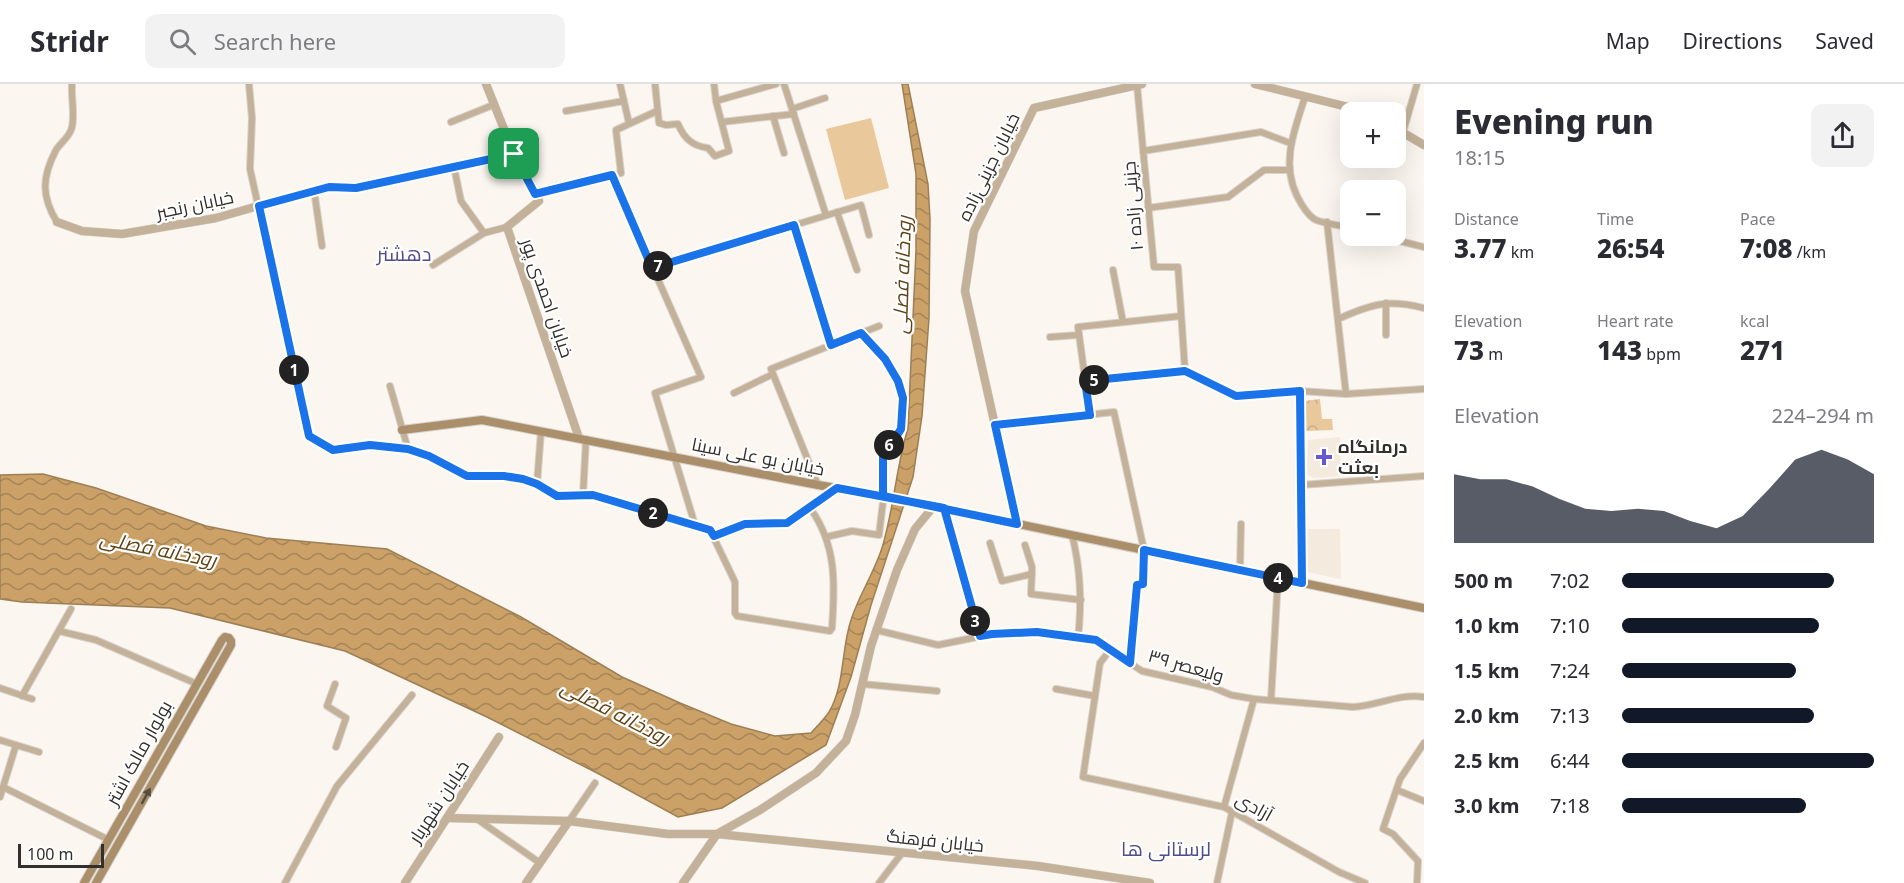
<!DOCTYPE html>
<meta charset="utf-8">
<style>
body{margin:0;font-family:"Noto Sans",Cairo,sans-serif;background:#f2f2f3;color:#2b2b33;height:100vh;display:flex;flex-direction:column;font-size:22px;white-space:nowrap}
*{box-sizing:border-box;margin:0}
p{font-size:20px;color:#7c7c81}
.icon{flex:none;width:33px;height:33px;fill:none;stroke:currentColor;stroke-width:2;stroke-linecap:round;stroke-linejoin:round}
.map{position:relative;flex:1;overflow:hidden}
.side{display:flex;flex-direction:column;background:#fff;width:480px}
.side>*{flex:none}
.buttons{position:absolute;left:1340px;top:18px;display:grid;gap:12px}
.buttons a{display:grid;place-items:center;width:66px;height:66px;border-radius:12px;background:#fff;box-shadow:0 6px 24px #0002;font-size:30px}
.scale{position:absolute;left:18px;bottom:15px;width:86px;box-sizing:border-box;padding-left:6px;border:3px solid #32302d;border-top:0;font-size:16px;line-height:21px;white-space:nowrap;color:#32302d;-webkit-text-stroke:4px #fff;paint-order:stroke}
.pin{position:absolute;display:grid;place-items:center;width:51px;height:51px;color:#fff;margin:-26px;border-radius:12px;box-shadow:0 3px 9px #0006}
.km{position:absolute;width:30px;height:30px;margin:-15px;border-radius:50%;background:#222;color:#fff;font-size:16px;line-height:30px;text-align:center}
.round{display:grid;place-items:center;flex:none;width:63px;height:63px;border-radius:12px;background:#f2f2f3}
.headline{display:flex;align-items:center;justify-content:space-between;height:102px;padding:0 30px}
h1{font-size:33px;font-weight:800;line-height:45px}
.figures{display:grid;grid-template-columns:repeat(3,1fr);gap:9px;height:102px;padding:6px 30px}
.figures div{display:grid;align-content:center}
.figures b{font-size:26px;font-weight:800}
.figures small{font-size:16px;font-weight:400}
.figures p{font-size:16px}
.chart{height:168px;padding:12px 30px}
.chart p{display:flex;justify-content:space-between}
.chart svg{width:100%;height:108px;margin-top:6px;fill:#111827;opacity:.7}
ul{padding:0 30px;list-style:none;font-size:20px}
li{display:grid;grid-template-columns:96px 72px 1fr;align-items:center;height:45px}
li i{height:15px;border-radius:8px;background:#111827}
header{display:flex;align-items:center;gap:36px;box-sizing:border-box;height:84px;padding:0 30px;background:#fff;border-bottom:2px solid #e1e1e2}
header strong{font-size:28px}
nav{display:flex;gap:33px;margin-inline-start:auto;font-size:21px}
.search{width:420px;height:54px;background:#f2f2f3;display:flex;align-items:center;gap:15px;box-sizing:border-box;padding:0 21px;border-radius:12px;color:#7c7c81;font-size:22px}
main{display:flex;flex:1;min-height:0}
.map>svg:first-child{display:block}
</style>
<header>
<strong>Stridr</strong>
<div class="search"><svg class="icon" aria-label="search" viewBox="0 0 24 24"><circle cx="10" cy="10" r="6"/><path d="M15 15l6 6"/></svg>Search here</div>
<nav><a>Map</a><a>Directions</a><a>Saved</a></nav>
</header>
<main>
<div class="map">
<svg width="1424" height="799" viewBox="0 0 1424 799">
<defs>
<pattern id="park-crowns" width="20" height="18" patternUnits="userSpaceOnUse" patternTransform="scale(1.5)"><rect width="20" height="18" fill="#e9c89c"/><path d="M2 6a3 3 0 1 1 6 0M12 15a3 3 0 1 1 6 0" fill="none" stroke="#c8ac87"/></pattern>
<pattern id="water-waves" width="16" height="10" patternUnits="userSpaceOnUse" patternTransform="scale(1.5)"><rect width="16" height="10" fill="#cba168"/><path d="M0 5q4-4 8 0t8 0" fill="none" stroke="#a58456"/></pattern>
</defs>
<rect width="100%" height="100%" fill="#fbf6ef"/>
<g fill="#f4eadd">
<path d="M1340 353 1341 392 1313 394 1307 390 1308 356Z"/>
<path d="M1306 445H1340L1341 495 1307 488Z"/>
</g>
<path fill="url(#park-crowns)" d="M1320 315 1322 335H1332L1333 346 1305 347V317Z"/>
<path fill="#e9c89c" d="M871 34 889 104 845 116 826 45Z"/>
<path fill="url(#water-waves)" stroke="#9d7f56" stroke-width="1.5" d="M902 0H908L928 100 930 135 929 234 922 332 913 393 871 521 851 593 826 661 722 724 678 733 599 690 487 633 345 567 170 524 22 518 0 515V391L43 390 96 404 206 442 266 454 387 465 521 533 622 593 680 619 731 640 775 652 811 649C816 643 824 636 829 628 845 601 841 566 851 536 859 511 874 489 882 464 894 425 896 383 908 344L916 167V90Z"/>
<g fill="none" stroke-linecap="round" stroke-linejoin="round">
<defs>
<g id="minor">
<path d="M249 0 252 34 250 85 309 352 333 366 370 361 408 365 429 372 467 391 504 392 523 395 537 400 557 412 593 411 710 446 735 498V529L737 532 830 547 832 544C835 501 837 461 810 424"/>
<path d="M620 0 629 39"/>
<path d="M655 0 659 39 666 41 678 40C684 54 692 62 708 64L715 72 729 67 716 17 714 0"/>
<path d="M784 0 826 131"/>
<path d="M1137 1 1154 183H1178L1185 287"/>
<path d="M1305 13C1294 47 1281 79 1297 112 1301 120 1307 130 1314 135 1323 140 1340 141 1350 144"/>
<path d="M716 17 776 0"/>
<path d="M792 25 825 14"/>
<path d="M566 27 624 17"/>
<path d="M773 32 784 69"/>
<path d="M451 38 493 21"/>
<path d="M722 38 794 30"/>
<path d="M1403 48 1417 0"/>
<path d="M1143 67 1261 48 1290 59"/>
<path d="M514 70 535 65"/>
<path d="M454 83 461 117 484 149"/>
<path d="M612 91 701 293 655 309 695 441"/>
<path d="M314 106 322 162"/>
<path d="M535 110 621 89 616 46 657 27"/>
<path d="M1148 124 1228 113 1264 86H1290"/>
<path d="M837 128 857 186"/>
<path d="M57 138C41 112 42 93 56 66 61 58 70 53 72 43 75 30 71 14 72 0"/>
<path d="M1327 138 1346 310"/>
<path d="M794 141 831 261"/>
<path d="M1380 152 1424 163"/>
<path d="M433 181 484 149 507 143"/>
<path d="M652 184 861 121 869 151"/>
<path d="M1113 186 1123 238"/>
<path d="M1386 219V251"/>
<path d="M1338 235C1372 220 1387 215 1424 224"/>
<path d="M1050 253 1079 251"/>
<path d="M1085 297 1185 287 1236 312 1300 307 1346 310 1424 305"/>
<path d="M390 302 408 365"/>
<path d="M734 309 773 290"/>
<path d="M1090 331 1078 243 1181 232"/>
<path d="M995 341 1114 328 1144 466 1143 500 1137 501 1130 579"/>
<path d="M537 400 541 347"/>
<path d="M818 401 771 285 879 242"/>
<path d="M1301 401 1424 392"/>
<path d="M583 411 586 355"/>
<path d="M944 424 980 552"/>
<path d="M1072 451C1081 486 1082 519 1078 554"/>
<path d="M714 452 745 440 787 439 837 404"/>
<path d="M826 453 852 447 879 451 883 418V373L901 345 903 314 898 297 885 275 861 249"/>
<path d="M990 459 1002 497 1032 490"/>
<path d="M1025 461 1032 483 1031 510 1081 516"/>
<path d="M1240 486 1241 440"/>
<path d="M876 546 938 561 992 550 1037 548 1096 557 1142 587 1212 603 1231 611 1254 615 1353 623C1377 622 1399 609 1424 613"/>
<path d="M59 547 96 556 197 600"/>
<path d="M1110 566 1100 579 1083 693 1224 723 1339 788 1365 799"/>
<path d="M335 600 327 622 346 634 336 663"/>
<path d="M862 600 937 607"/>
<path d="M0 604 32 615"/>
<path d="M1056 605 1095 612"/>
<path d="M22 612 71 525"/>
<path d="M1271 616 1278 494"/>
<path d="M0 656 39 668"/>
<path d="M3 703 109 756"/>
<path d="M1397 706 1424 717"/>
<path d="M0 713 16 661"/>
<path d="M1224 723 1254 615"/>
<path d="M477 735 540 779"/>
<path d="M569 737 595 699"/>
<path d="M285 799 337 702 412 611"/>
<path d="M879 799 902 769"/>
<path d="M1217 799 1232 728"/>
<path d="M1417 799 1418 777 1393 750 1383 745 1400 695 1424 659"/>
</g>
<g id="tertiary">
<path d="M486 0 514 70 539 117 507 143 579 354"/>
<path d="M1255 0 1368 28"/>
<path d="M1395 44 1424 61"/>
<path d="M57 138 82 147 122 150 216 134 314 106 329 103 356 104 514 70"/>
<path d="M1300 307 1302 499"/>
<path d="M1017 440 965 207 974 147 1034 24 1142 0"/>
<path d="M447 734 569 737 668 750H717L760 726 816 689 846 657 855 631 871 562 897 486 915 445 934 422"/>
<path d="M405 799 499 653"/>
<path d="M526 799 569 737"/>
<path d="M683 799 717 750 1038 782 1150 799"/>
</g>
<g id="secondary">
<path d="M402 346 482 336 818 401 883 412 1424 524"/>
<path d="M84 799 222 556 225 553 229 554 231 557V561L96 799"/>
</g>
</defs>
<use href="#minor" stroke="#d7d2cc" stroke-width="8"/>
<use href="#tertiary" stroke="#d7d2cc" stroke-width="9"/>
<use href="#secondary" stroke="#d7d2cc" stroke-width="10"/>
<use href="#minor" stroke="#c4b199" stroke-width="6"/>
<use href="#tertiary" stroke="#c4b199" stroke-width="8"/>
<use href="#secondary" stroke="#ab8f6a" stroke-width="8"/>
</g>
<defs><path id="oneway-solid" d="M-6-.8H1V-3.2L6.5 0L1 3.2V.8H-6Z" transform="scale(1.5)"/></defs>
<use fill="#564c3f" href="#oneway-solid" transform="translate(146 712) rotate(-61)"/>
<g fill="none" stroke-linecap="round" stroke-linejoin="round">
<defs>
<path id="route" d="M514 70 356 104 329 103 259 122 309 352 333 366 370 361 408 365 429 372 467 392H504L523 395 537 400 557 412 593 411 710 446 714 452 745 440 787 439 837 404 944 424 980 552 992 550 1037 548 1096 556 1130 579 1137 501 1143 500 1144 466 1302 499 1300 307 1236 312 1185 287 1085 297 1090 331 995 341 1017 440 883 412V373L901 345 903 314 898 297 885 275 861 249 831 261 794 141 652 184 612 91 535 110 514 70"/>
</defs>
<use href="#route" stroke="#fff" stroke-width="12"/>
<use href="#route" stroke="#1a73e8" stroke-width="8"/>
</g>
<path fill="#6758d2" stroke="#fff" stroke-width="2" d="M1321 364h6v6h6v6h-6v6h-6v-6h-6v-6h6z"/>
<g text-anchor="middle" stroke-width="4.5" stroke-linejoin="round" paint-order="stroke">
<g font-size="18" fill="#32302d" stroke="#fff">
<text transform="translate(989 83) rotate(-64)" y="6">خیابان جزینی‌زاده</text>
<text transform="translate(195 121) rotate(-12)" y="6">خیابان رنجبر</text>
<text transform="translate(1133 122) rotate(-95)" y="6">جزینی زاده ۱۰</text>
<text transform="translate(547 214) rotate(71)" y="6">خیابان احمدی پور</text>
<text transform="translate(758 373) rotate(11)" y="6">خیابان بو علی سینا</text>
<text transform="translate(1186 582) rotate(16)" y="6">ولیعصر ۳۹</text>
<text transform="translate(139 669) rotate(-61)" y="6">بولوار مالک اشتر</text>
<text transform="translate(439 718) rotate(-57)" y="6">خیابان شهریار</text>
<text transform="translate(1254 723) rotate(29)" y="6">آزادی</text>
<text transform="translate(935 757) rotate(6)" y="6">خیابان فرهنگ</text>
</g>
<g font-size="18" font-weight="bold" fill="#32302d" stroke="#fff" text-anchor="start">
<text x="1338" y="369">درمانگاه<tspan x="1338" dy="21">بعثت</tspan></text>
</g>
<g font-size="20" fill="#514d8c" stroke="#fff">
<text x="404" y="177">دهشتر</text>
<text x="1166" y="772">لرستانی ها</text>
</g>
<g font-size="20" font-style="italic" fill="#604316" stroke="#fff">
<text transform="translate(902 191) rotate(-88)" y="7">رودخانه فصلی</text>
<text transform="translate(158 465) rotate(11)" y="7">رودخانه فصلی</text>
<text transform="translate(615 628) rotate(27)" y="7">رودخانه فصلی</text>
</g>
</g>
</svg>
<div class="buttons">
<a>+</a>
<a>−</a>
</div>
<div class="scale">100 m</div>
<div class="pin" style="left:514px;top:70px;background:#1e9e55"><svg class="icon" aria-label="arrive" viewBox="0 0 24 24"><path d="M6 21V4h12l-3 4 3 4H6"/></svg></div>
<b class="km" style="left:294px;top:286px">1</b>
<b class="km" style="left:653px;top:429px">2</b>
<b class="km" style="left:975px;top:537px">3</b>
<b class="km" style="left:1278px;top:494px">4</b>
<b class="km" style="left:1094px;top:296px">5</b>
<b class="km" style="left:889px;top:361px">6</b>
<b class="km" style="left:658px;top:182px">7</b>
</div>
<section class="side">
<div class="headline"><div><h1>Evening run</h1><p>18:15</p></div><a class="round"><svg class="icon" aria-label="share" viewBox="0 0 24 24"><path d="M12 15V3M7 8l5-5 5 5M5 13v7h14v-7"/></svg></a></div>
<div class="figures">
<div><p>Distance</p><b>3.77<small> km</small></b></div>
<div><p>Time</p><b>26:54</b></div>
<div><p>Pace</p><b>7:08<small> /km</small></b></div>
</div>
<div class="figures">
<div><p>Elevation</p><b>73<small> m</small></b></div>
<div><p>Heart rate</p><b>143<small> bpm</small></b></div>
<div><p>kcal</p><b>271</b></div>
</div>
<div class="chart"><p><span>Elevation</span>224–294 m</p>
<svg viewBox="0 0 160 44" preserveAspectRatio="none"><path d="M0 44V16L10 18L20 18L30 21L40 26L50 30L60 31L70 30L80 31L90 35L100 38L110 33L120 22L130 10L140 6L150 10L160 16V44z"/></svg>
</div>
<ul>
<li><b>500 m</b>7:02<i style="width:84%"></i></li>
<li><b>1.0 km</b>7:10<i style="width:78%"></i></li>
<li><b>1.5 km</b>7:24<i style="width:69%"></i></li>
<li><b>2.0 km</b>7:13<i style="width:76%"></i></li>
<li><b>2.5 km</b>6:44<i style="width:100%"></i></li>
<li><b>3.0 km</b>7:18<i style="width:73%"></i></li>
</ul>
</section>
</main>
